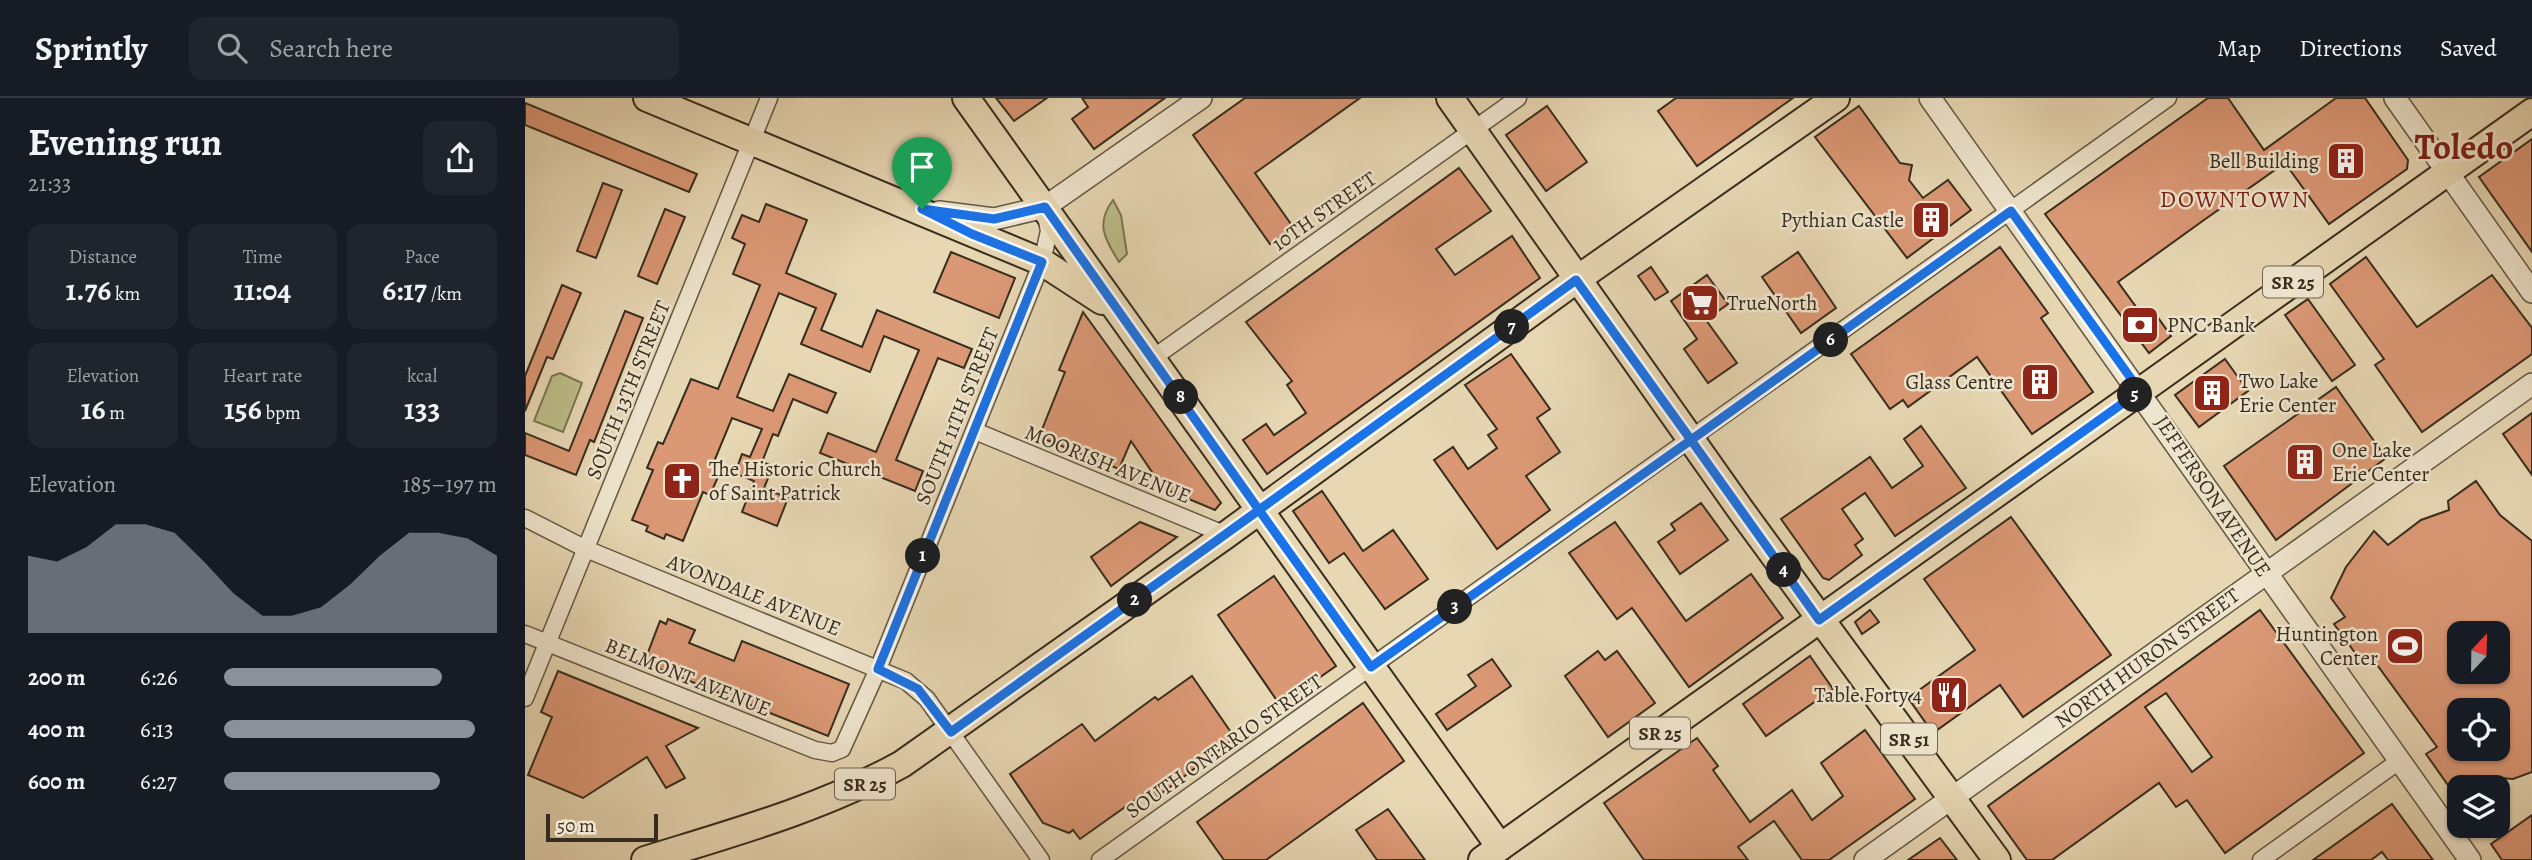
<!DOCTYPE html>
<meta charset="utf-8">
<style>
body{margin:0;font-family:Alegreya,serif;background:#20242c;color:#f1f3f6;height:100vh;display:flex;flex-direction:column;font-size:26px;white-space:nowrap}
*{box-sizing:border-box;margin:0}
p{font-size:23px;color:#9ea1a6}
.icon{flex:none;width:38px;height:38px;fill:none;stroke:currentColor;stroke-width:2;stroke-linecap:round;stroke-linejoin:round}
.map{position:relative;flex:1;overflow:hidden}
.side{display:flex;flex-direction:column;background:#171b24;width:525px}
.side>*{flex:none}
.needle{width:46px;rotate:22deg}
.controls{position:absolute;left:1922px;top:523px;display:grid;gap:14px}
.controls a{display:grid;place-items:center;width:63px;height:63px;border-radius:14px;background:#171b24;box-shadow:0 2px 5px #0004;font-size:35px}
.scale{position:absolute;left:21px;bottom:18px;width:112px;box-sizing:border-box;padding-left:7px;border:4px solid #372d1e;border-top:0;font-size:19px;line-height:24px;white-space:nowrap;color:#372d1e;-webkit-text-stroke:5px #efe5ce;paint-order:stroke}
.pin{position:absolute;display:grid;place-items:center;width:60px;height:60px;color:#fff;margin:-72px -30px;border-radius:50% 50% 50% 0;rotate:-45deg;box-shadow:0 0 7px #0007}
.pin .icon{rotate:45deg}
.km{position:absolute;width:35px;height:35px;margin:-18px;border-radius:50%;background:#222;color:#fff;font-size:19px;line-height:35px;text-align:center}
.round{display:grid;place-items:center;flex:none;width:74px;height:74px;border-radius:14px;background:#20242c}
.headline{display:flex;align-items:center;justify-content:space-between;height:119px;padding:0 28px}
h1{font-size:38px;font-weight:600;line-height:52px}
.figures{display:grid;grid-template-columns:repeat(3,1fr);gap:10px;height:119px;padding:7px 28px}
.figures div{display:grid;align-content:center;border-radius:14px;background:#20242c;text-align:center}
.figures b{font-size:30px;font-weight:600}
.figures small{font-size:19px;font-weight:400}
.figures p{font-size:19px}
.chart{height:196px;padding:14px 28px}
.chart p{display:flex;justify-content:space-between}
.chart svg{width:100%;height:126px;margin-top:7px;fill:#8c9099;opacity:.7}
ul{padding:0 28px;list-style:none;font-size:23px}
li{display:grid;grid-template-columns:112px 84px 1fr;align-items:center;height:52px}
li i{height:18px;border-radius:9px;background:#8c9099}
header{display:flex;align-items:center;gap:42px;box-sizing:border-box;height:98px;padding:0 35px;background:#171b24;border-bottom:2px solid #363941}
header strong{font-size:33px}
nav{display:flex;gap:38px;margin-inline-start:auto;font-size:24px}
.search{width:490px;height:63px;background:#20242c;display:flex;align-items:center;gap:18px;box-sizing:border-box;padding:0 24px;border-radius:14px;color:#9ea1a6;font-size:26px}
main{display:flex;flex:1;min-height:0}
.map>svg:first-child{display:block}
</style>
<header>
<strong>Sprintly</strong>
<div class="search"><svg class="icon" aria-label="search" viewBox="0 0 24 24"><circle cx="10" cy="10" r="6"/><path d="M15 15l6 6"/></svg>Search here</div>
<nav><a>Map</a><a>Directions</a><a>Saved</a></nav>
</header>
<main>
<section class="side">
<div class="headline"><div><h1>Evening run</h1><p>21:33</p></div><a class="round"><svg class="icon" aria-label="share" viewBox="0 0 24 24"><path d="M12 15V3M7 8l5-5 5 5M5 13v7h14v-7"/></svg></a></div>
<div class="figures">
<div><p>Distance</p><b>1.76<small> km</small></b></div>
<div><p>Time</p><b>11:04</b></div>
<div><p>Pace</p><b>6:17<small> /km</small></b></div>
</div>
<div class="figures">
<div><p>Elevation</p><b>16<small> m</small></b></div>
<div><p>Heart rate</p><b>156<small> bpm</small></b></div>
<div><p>kcal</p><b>133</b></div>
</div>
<div class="chart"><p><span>Elevation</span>185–197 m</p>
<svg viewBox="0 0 160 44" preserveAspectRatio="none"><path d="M0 44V17L10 19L20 14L30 6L40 6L50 9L60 19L70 30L80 38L90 38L100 35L110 27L120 17L130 9L140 9L150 11L160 17V44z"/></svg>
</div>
<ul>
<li><b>200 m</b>6:26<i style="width:80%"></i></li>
<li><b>400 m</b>6:13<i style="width:92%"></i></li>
<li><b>600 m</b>6:27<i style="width:79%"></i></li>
</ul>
</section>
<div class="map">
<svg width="2007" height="762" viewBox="0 0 2007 762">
<rect width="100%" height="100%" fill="#e7d7b3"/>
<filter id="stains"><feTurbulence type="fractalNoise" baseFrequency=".00286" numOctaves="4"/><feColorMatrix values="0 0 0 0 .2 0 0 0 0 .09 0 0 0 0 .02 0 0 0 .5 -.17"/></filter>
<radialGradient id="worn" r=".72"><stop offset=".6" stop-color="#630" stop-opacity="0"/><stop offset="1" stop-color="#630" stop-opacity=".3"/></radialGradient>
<g fill="#bcbd88" stroke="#7a7553" stroke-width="2">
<path d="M588 102 596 117 602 156 594 164C580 141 570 126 588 102Z"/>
<path d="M35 275 57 285 38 334 9 323 27 278Z"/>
</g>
<g fill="#db9875" stroke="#372d1e" stroke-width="2" fill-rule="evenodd">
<path d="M471 0H522L489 23Z"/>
<path d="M557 0H640L569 51 547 21 563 9Z"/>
<path d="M720 0H835L730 75 768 129 745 146 668 37Z"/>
<path d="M1151 0H1268L1172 68 1133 13Z"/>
<path d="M1683 0H1703L1739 52 1811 0H1840L1883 62 1882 71 1804 126 1760 65 1679 122 1593 184 1625 228 1634 221 1646 238 1624 255 1520 116Z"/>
<path d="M0 5 172 76 164 94 0 27Z"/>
<path d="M1022 8 1062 64 1021 93 981 37Z"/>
<path d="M1334 8 1375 65 1387 67 1384 82 1398 100 1423 82 1446 112 1382 160 1290 39Z"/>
<path d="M2007 41V154L1954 79Z"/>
<path d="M934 70 966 113 911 151 930 177 987 138 1015 180 742 376 718 342 741 326 749 337 781 315 762 287 767 283 721 224Z"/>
<path d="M78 85 97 92 71 160 52 153Z"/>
<path d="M241 106 282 122 261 175 311 196 296 232 337 249 352 212 447 251 439 270 413 260 371 362 398 373 390 393 295 355 303 335 351 354 394 252 359 238 345 274 276 246 291 210 254 195 212 299 248 313 264 276 311 295 302 315 268 301 253 338 248 336 237 364 248 368 239 390 263 400 252 428 217 414 229 383 210 375 217 356 225 359 237 331 207 320 188 366 197 370 185 397 178 394 158 443 141 436 139 441 121 433 123 428 107 422 128 372 122 370 133 344 138 346 166 281 193 291 235 187 208 176 220 146 207 140 217 117 234 124Z"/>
<path d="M140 111 160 119 132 186 113 178Z"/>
<path d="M1475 149 1523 215 1516 220 1568 294 1507 336 1452 259 1383 309 1378 302 1365 311 1326 256Z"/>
<path d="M426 154 490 180 474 220 409 194Z"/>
<path d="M1273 154 1311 210 1276 235 1237 179Z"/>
<path d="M1841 159 1892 229 1967 177 2007 230V256L1897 334 1850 267 1859 261 1805 186Z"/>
<path d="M1126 169 1143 194 1130 202 1113 178Z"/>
<path d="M1182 177 1203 206 1181 222 1212 265 1183 285 1159 251 1172 241 1146 203Z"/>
<path d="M37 187 56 195 28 261 22 259 0 313V278Z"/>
<path d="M1783 201 1830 267 1807 283 1760 217Z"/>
<path d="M100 213 118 220 69 344 65 342 51 377 0 357V335L44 353Z"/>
<path d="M558 214 696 405 690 412 628 386 633 383 606 343 594 371 514 339 540 274 534 272Z"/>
<path d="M986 256 1025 311 1012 320 1035 354 1001 378 1025 412 972 451 909 362 928 349 943 371 972 350 963 337 972 331 940 287Z"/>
<path d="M1700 261 1723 293 1674 329 1650 297Z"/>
<path d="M1811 289 1861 360 1751 442 1699 368Z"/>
<path d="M2007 315V377L1978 336Z"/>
<path d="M1396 328 1441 390 1370 438 1340 395 1317 411 1338 441 1330 447 1337 457 1304 482 1298 480 1256 421 1345 359 1367 390 1398 368 1379 341Z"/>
<path d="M1951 383 1975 417 2007 443V674L1988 681 1948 678 1956 690H1925L1901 656 1912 649 1847 560 1839 567 1809 526 1820 519 1806 500 1821 469 1849 433 1863 447 1896 422 1924 412 1923 403ZM1934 536H1972V574H1934ZM1934 612H1972V651H1934Z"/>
<path d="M797 393 838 453 868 432 903 481 860 511 819 455 804 465 768 413Z"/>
<path d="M1176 405 1203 442 1155 476 1133 444 1150 432 1146 426Z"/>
<path d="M1486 419 1586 557 1498 619 1475 587 1408 635 1383 600 1450 552 1399 481Z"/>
<path d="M615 424 652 439 586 488 566 459Z"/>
<path d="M1090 424 1161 523 1226 476 1258 520 1164 589 1107 510 1092 521 1044 455Z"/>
<path d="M749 478 811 568 755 607 693 517Z"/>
<path d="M1345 512 1354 524 1337 536 1330 524Z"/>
<path d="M1735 512 1839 655 1700 755 1662 702 1651 709 1634 685 1527 762H1502L1463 708ZM1641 595 1687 659 1667 674 1620 609Z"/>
<path d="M143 521 170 532 164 545 209 563 217 543 324 586 303 638 119 565 135 523 141 526Z"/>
<path d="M1073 553 1080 562 1092 553 1130 605 1083 639 1040 578Z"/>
<path d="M1285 558 1308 591 1241 638 1218 606Z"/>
<path d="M967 561 986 588 922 632 911 616 951 588 943 577Z"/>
<path d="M33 573 173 630 141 648 160 680 141 690 122 659 58 700 3 677 27 619 16 614Z"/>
<path d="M667 578 710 640 633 698 627 690 555 741 548 732 544 735 518 725 485 676 557 626 570 643 630 599 633 602Z"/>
<path d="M838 605 879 663 741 762H699L672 724Z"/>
<path d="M1340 632 1390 701 1304 762H1277L1249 723 1213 749 1223 762H1119L1079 705 1172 640 1193 668 1188 672 1225 724 1267 692 1287 722 1318 698 1296 665Z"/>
<path d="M1867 706 1908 762H1863L1857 754 1846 762H1788Z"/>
<path d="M863 711 900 762H852L831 732Z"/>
<path d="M2007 717V762H1977L1966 746Z"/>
<path d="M1415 740 1432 762H1383Z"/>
</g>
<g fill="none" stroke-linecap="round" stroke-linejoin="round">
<defs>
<g id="minor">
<path d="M628 260 993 0"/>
<path d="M450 333 701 437"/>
<path d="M0 420 61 451 381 583 402 601 516 762"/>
<path d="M0 536 290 652 307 655 317 651 353 571 517 164 524 133 521 118"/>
<path d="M0 600 244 0"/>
<path d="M575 762 1643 0"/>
<path d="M1736 762 1874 663"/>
</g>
<g id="tertiary">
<path d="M1405 0 1945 762"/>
<path d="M1870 0 2007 194"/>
<path d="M414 114 469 121 520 109 676 0"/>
<path d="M1340 762 2007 286"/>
</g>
<g id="primary">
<path d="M122 0 517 164 577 203"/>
<path d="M441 0 975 749"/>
<path d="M925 0 1215 411 1472 762"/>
<path d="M120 762C207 735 296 711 377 666L701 437 1051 182 1311 0"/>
<path d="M957 762 2007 14"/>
</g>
</defs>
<use href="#minor" stroke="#635843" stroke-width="19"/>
<use href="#tertiary" stroke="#635843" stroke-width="24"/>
<use href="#primary" stroke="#372d1e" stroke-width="30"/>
<use href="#minor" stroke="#efe5ce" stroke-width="16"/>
<use href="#tertiary" stroke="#efe5ce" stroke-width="21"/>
<use href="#primary" stroke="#e7d7b3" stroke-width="26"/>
</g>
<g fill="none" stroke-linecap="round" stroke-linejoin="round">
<defs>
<path id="route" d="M397 111 447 136 517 164 353 571 393 591 426 634 734 412 846 569 1166 342 1294 522 1615 293 1486 113 1166 342 1051 182 734 412 520 109 469 121 397 111"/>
</defs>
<use href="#route" stroke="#fff" stroke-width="14"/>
<use href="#route" stroke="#1a73e8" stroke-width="9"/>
</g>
<defs>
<symbol id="building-square" viewBox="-11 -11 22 22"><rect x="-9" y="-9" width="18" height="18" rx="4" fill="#8f2418" stroke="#efe5ce"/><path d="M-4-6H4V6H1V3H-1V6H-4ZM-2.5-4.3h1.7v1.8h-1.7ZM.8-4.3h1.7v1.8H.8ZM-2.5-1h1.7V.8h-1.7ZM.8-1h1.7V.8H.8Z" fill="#fff"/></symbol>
<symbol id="supermarket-square" viewBox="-11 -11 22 22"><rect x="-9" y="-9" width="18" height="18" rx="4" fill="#8f2418" stroke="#efe5ce"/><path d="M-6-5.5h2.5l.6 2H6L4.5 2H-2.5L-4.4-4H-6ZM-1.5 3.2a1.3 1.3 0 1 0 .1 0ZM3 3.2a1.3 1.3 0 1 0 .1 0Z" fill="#fff"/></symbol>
<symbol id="bank-square" viewBox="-11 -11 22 22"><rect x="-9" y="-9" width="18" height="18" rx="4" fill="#8f2418" stroke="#efe5ce"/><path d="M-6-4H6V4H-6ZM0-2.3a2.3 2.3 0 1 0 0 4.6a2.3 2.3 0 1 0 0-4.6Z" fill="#fff"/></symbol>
<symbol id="church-square" viewBox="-11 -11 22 22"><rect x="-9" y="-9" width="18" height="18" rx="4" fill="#8f2418" stroke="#efe5ce"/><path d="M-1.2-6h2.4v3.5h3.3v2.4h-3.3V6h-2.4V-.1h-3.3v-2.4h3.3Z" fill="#fff"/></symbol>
<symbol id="stadium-square" viewBox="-11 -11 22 22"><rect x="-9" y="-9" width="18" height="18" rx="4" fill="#8f2418" stroke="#efe5ce"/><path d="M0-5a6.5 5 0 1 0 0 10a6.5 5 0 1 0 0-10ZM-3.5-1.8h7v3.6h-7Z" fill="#fff"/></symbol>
<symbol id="restaurant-square" viewBox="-11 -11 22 22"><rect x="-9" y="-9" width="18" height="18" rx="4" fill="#8f2418" stroke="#efe5ce"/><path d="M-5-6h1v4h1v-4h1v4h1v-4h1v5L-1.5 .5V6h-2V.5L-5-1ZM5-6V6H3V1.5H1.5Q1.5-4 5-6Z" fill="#fff"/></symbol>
</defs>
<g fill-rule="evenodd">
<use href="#building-square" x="1799" y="41" width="44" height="44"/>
<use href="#building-square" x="1384" y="100" width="44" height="44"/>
<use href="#supermarket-square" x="1153" y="183" width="44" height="44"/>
<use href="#bank-square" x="1593" y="205" width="44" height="44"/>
<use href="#building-square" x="1493" y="262" width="44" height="44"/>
<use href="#building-square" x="1665" y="273" width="44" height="44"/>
<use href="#building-square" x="1758" y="342" width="44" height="44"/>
<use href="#church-square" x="135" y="361" width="44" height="44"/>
<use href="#stadium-square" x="1858" y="526" width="44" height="44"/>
<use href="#restaurant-square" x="1402" y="575" width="44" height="44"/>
</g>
<g text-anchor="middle" stroke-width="5" stroke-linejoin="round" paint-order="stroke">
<g fill="#efe5ce" stroke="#6e6453" stroke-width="2">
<rect x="1738" y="168.5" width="60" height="31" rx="5"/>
<rect x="1105" y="619.5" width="60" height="31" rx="5"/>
<rect x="1356" y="625.5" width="56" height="31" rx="5"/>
<rect x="310" y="670.5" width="60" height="31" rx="5"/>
</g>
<g font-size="19" font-weight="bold" fill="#372d1e">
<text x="1768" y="191">SR 25</text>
<text x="1135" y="642">SR 25</text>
<text x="1384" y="648">SR 51</text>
<text x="340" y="693">SR 25</text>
</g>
<g font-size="21" fill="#372d1e" stroke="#efe5ce" text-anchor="end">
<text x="1794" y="70">Bell Building</text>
<text x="1379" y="129">Pythian Castle</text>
<text x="1202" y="212" text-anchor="start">TrueNorth</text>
<text x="1642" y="234" text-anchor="start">PNC Bank</text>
<text x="1714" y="290" text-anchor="start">Two Lake<tspan x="1714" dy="24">Erie Center</tspan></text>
<text x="1488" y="291">Glass Centre</text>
<text x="1807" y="359" text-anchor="start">One Lake<tspan x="1807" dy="24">Erie Center</tspan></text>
<text x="184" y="378" text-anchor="start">The Historic Church<tspan x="184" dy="24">of Saint Patrick</tspan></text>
<text x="1853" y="543">Huntington<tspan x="1853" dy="24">Center</tspan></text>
<text x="1397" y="604">Table Forty 4</text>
</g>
<g font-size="21" fill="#372d1e" stroke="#efe5ce">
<text transform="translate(799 113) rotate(-35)" y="7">10TH STREET</text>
<text transform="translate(103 292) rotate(-68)" y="7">SOUTH 13TH STREET</text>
<text transform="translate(432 318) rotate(-68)" y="7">SOUTH 11TH STREET</text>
<text transform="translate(583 366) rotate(22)" y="7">MOORISH AVENUE</text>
<text transform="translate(1688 398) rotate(56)" y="7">JEFFERSON AVENUE</text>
<text transform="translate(229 497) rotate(22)" y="7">AVONDALE AVENUE</text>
<text transform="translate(1622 560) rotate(-36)" y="7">NORTH HURON STREET</text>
<text transform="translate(163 579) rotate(22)" y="7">BELMONT AVENUE</text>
<text transform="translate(699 648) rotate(-35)" y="7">SOUTH ONTARIO STREET</text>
</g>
<g font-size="23" letter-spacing="2" fill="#7a1f14" stroke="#efe5ce">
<text x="1710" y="109">DOWNTOWN</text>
</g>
<g font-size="35" font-weight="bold" fill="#7a1f14" stroke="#efe5ce">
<text x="1939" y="61">Toledo</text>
</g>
</g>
<rect width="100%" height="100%" filter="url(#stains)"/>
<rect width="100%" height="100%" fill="url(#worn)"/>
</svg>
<div class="controls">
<a><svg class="needle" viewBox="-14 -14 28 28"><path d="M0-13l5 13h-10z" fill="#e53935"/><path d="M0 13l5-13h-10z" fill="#9ea1a6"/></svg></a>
<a><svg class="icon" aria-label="locate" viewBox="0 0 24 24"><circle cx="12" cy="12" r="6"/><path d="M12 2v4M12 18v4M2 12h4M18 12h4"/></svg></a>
<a><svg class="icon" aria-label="layers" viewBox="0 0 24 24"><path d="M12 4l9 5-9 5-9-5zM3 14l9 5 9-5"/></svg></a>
</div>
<div class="scale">50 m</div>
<div class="pin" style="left:397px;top:111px;background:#1e9e55"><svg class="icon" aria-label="arrive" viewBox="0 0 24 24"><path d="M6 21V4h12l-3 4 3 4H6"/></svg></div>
<b class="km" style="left:398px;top:458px">1</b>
<b class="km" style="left:610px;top:502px">2</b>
<b class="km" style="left:930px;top:509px">3</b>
<b class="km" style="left:1259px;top:472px">4</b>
<b class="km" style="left:1610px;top:297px">5</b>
<b class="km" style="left:1306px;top:242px">6</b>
<b class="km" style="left:987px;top:229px">7</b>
<b class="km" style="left:656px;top:299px">8</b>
</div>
</main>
